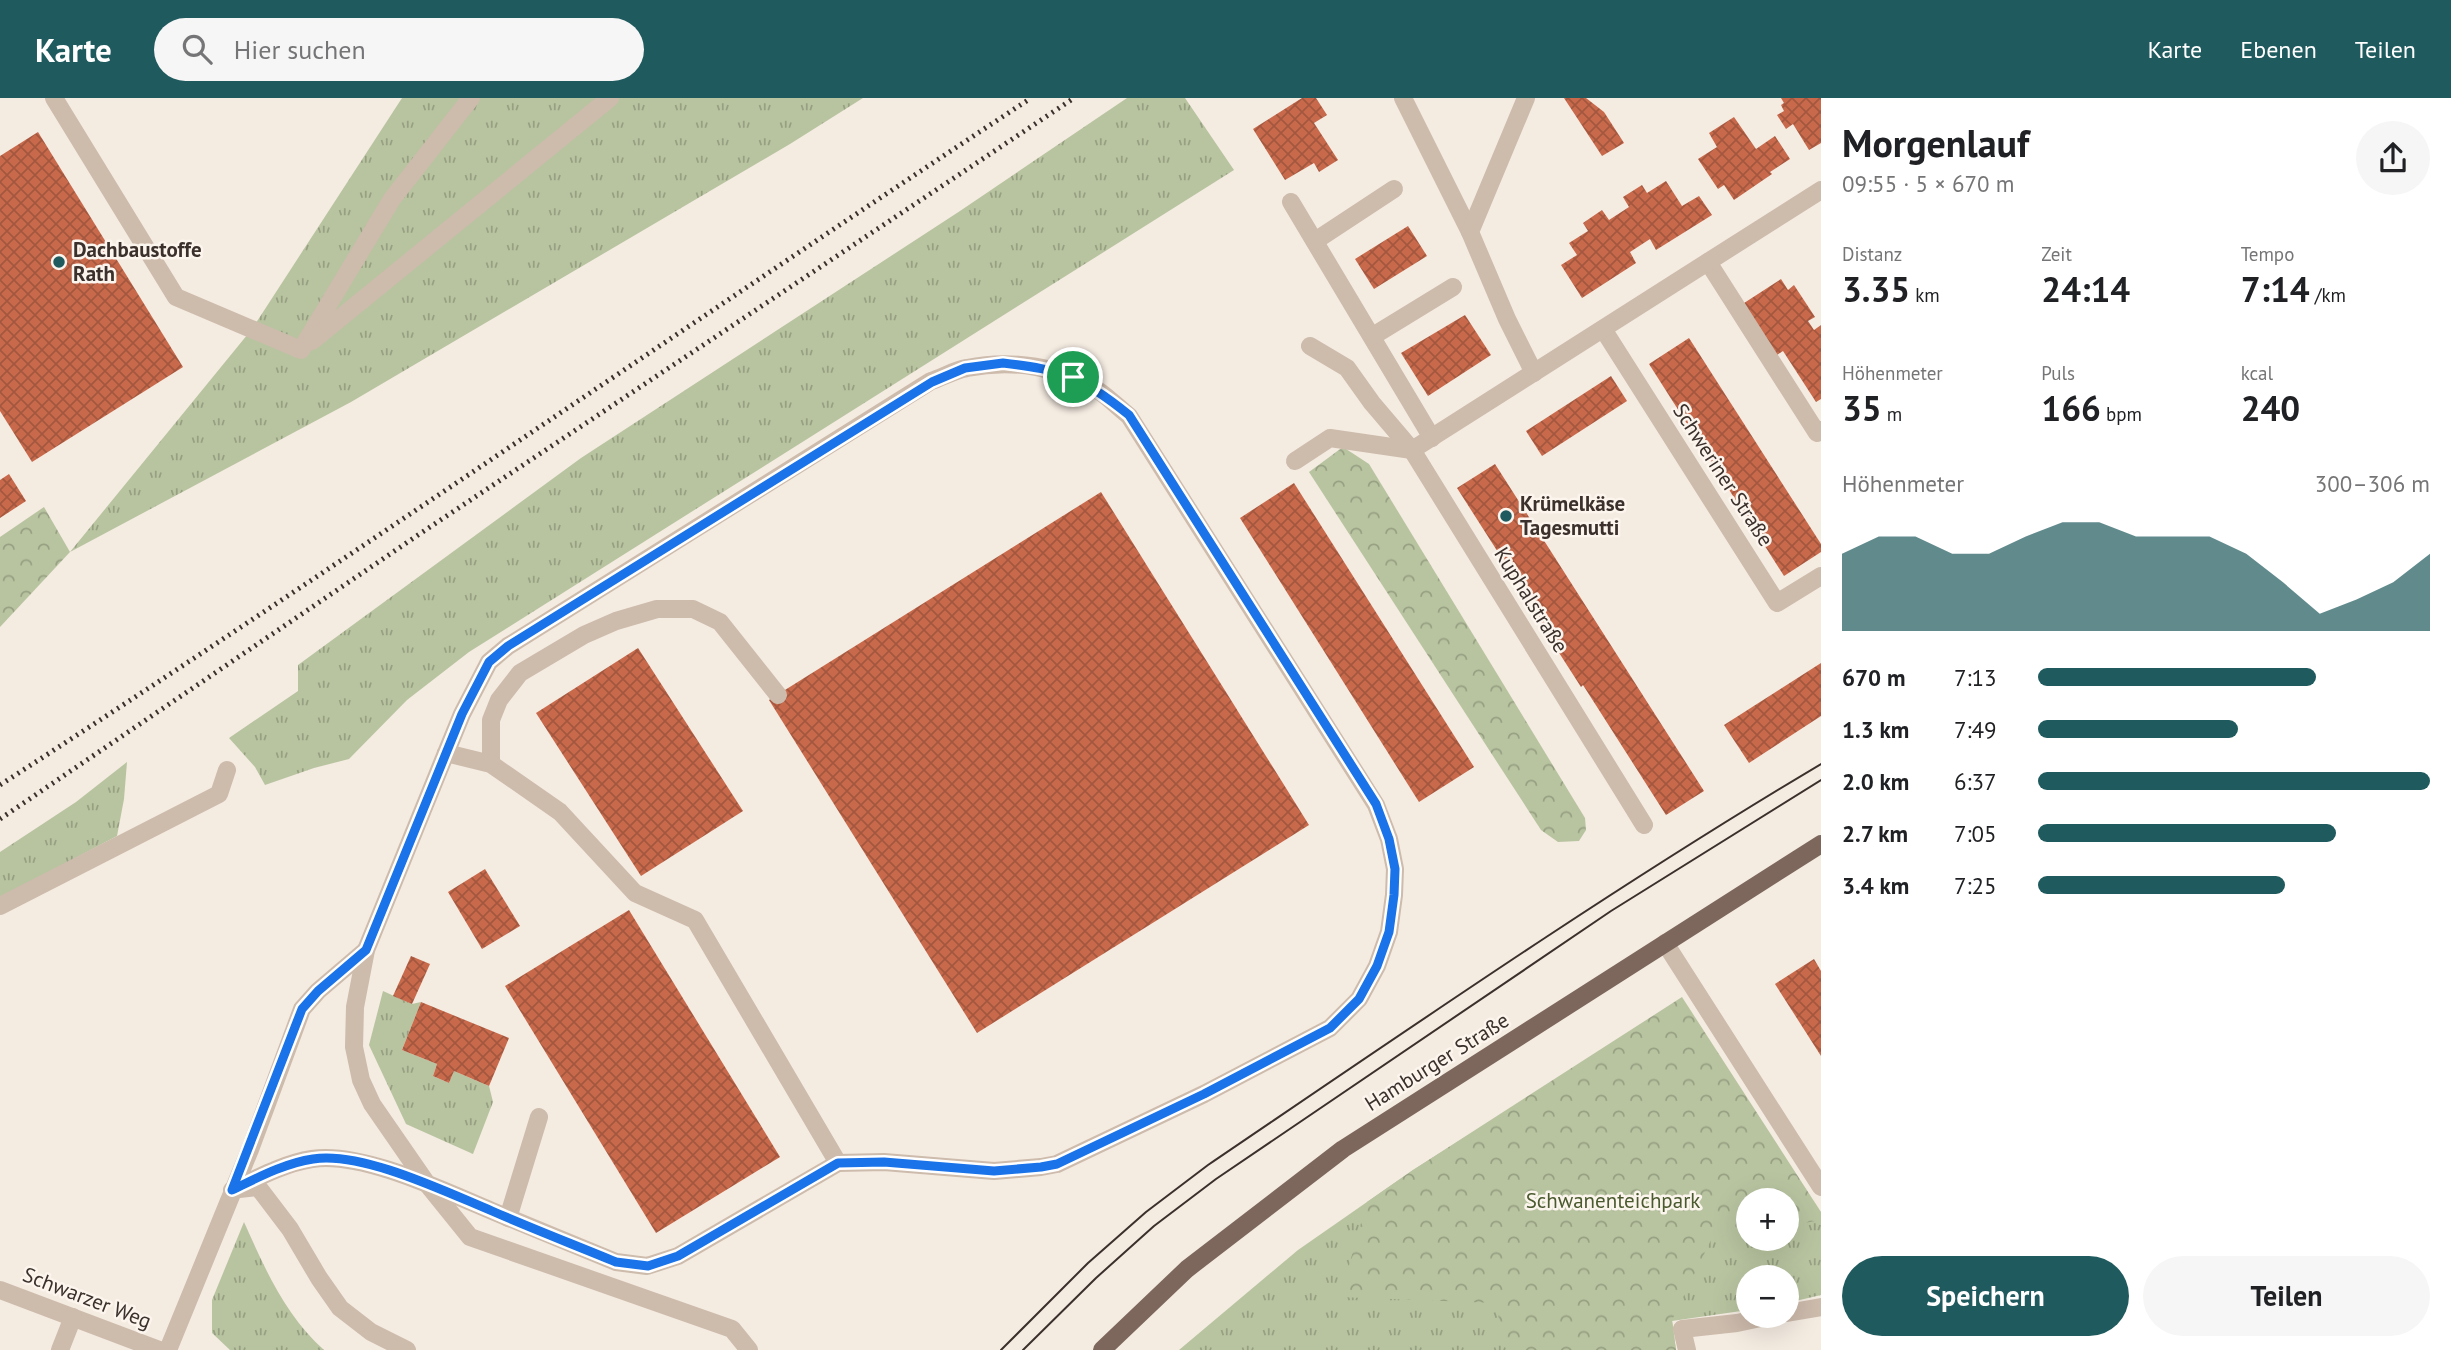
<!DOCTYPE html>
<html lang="de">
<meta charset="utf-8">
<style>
body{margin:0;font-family:"PT Sans",sans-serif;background:#f6f6f6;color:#202124;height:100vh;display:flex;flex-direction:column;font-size:26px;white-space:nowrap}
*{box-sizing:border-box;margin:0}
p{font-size:23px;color:#757577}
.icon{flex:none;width:38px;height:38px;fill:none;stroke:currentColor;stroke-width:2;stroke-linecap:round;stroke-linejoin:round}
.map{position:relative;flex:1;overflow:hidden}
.sheet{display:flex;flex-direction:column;background:#fff;width:630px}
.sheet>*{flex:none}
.fabs{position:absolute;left:1736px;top:1090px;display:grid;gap:14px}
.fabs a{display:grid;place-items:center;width:63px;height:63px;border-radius:50%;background:#fff;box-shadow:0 7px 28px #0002;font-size:35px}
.pin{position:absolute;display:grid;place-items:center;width:60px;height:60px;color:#fff;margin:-30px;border:4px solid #fff;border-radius:50%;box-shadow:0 2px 7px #0007}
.round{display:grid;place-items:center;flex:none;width:74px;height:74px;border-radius:37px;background:#f6f6f6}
.overview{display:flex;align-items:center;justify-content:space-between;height:119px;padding:0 21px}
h1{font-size:38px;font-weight:700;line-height:52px}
.figures{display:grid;grid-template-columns:repeat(3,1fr);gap:10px;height:119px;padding:7px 21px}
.figures div{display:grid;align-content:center}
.figures b{font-size:35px;font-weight:700}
.figures small{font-size:19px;font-weight:400}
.figures p{font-size:19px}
.chart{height:196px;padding:14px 21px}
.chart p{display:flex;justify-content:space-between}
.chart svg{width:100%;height:126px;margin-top:7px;fill:#1f5a5e;opacity:.7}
.action{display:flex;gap:14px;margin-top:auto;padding:14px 21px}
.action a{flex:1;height:80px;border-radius:42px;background:#1f5a5e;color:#fff;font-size:28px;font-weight:700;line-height:80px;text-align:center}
.action a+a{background:#f6f6f6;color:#202124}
ul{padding:0 21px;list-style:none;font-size:23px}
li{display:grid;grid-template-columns:112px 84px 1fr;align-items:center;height:52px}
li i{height:18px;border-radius:9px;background:#1f5a5e}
header{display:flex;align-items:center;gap:42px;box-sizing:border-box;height:98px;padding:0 35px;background:#1f5a5e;color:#fff}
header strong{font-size:33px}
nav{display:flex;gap:38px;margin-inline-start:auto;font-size:24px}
.search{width:490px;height:63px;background:#f6f6f6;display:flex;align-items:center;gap:18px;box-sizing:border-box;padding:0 24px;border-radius:38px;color:#757577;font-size:26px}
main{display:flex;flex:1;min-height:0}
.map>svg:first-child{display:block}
</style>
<header>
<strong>Karte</strong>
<div class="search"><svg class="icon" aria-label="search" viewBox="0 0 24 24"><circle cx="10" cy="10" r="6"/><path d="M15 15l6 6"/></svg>Hier suchen</div>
<nav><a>Karte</a><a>Ebenen</a><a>Teilen</a></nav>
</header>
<main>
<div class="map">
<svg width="1821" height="1252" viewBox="0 0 1821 1252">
<defs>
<pattern id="grass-tufts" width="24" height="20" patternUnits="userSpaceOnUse" patternTransform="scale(1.75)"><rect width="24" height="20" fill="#b8c4a0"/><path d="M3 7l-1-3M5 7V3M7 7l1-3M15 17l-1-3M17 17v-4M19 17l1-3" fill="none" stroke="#97a083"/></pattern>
<pattern id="forest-crowns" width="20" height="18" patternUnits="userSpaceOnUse" patternTransform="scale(1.75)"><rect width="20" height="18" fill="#b8c4a0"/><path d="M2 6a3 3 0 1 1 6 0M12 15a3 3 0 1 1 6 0" fill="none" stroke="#97a083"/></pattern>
<pattern id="building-cross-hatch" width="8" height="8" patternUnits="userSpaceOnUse" patternTransform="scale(1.75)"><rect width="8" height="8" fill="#c8694b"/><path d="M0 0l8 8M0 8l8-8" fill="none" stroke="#a4573f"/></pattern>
</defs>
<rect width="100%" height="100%" fill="#f4ebe1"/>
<g fill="url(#grass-tufts)" fill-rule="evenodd">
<path d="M402 0H863L790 46 351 304 70 454 252 231Z"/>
<path d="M1127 0H1185L1234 72 469 554 407 602 349 661 314 670 265 687 255 669 229 640 298 593V567L581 360 960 113Z"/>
<path d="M127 664 124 701 117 738 0 800V754L76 704Z"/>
<path d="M383 893 412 906 421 904 402 952 437 966 433 978 449 985 454 973 489 988 493 1004 473 1056 406 1026 369 947Z"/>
<path d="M1565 976 1821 1114V1197L1787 1205V1180H1748V1212L1672 1223 1676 1252H1179L1298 1152 1413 1072ZM1748 1102H1787V1141H1748Z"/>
<path d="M244 1124C265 1171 285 1217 324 1252H230L212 1235V1202Z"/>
</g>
<g fill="url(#forest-crowns)">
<path d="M1343 349 1369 366 1585 720 1586 732 1579 743 1558 744 1541 732 1309 374Z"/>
<path d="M44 409 70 454 0 529V439Z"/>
<path d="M1682 899 1821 1114V1122L1787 1128V1102H1748V1134L1712 1140 1672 1222 1676 1252H1512L1501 1232 1496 1205 1340 1199 1367 1104 1413 1072Z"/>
</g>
<g fill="url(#building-cross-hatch)">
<path d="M1302 0H1316L1327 17 1314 25 1338 62 1319 74 1314 65 1285 82 1253 31Z"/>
<path d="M1564 0H1586L1604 14 1624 45 1602 58Z"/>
<path d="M1781 0H1821V45L1809 52 1793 26 1786 31 1777 17 1784 13 1781 7 1784 5Z"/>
<path d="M1734 19 1756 51 1775 38 1790 61 1770 74 1772 76 1734 102 1724 87 1718 91 1698 61 1717 49 1709 35Z"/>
<path d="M38 34 183 269 32 364 0 313V58Z"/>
<path d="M1666 83 1682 108 1699 98 1712 117 1656 152 1650 141 1630 154 1636 165 1582 200 1561 167 1577 157 1569 145 1588 133 1583 125 1602 112 1609 122 1629 109 1623 99 1642 87 1647 95Z"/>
<path d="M1408 128 1427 158 1374 191 1355 161Z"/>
<path d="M1781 181 1788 192 1794 187 1815 219 1808 223 1814 232 1821 227V301L1816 304 1783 253 1774 259 1741 207Z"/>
<path d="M1465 217 1491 257 1428 298 1401 255Z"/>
<path d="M1689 240 1821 446V454L1784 478 1649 266Z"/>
<path d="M1611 278 1627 303 1542 358 1526 333Z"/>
<path d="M1495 366 1704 693 1666 717 1583 587 1581 589 1538 522 1540 520 1457 390Z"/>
<path d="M9 376 26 403 0 420V382Z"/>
<path d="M1294 385 1474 669 1419 704 1240 420Z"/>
<path d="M1101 394 1309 727 977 935 769 602Z"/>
<path d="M638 550 743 713 641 778 536 615Z"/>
<path d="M1821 565V618L1749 665 1724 627Z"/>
<path d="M485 771 520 828 482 851 448 794Z"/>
<path d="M629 812 780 1059 656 1135 505 888Z"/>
<path d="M411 858 430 866 412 906 393 898Z"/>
<path d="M1814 861 1821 873V958L1775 886Z"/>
<path d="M421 904 509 940 489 988 454 973 449 985 433 978 437 966 402 952Z"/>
</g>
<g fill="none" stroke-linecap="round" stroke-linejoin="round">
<g stroke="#cdbbac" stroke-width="18">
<path d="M54 0 176 199 301 252 392 101 471 0"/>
<path d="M1403 0 1470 134"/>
<path d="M1526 0 1470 134 1507 221 1534 275"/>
<path d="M1291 104 1432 340"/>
<path d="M1315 143 1394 91"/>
<path d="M1708 164 1817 335 1821 332"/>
<path d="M1603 231 1777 505 1821 478"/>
<path d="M1373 238 1453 189"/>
<path d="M312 243 610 0"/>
<path d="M1310 248 1347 270 1372 305 1412 352 1644 727"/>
<path d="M1412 352 1821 92"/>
<path d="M1295 363 1330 340 1412 352"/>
<path d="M491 666V622L499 602 520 575 584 537 616 523 657 511H693L720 524 778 597"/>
<path d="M0 808 219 696 227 672"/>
<path d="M1665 845 1821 1089"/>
<path d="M239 1091 258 1089 290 1131 319 1180 340 1210 371 1234 407 1252"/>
<path d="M232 1092C257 1080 285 1065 312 1061 362 1053 446 1094 492 1113 533 1130 575 1147 616 1164L647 1168 678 1158 838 1065 884 1064 994 1073 1041 1069 1057 1066 1204 996 1330 930 1359 901 1377 868 1389 834 1394 797 1395 771 1389 741 1376 707 1129 318C1119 310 1109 300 1099 293 1060 268 1012 261 967 270 955 272 943 279 931 283L508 548 489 564 462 616 446 655"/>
<path d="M508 1120 539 1019"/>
<path d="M0 1192 159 1252"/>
<path d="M1787 1215 1821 1209"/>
<path d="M60 1252 73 1219"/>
<path d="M168 1252 251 1049 302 911 318 893 366 852"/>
<path d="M749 1252 732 1231 470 1139 428 1087 372 1006 361 982 354 949 355 909 366 852 446 655 491 666 560 714 635 795 695 822 838 1065"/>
<path d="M1687 1252 1682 1231 1737 1225 1770 1218"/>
</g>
<path stroke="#7d675c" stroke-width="18" d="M1102 1252 1187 1171 1343 1051 1821 746"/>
<g stroke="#3b302b" stroke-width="2">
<path d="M1001 1252 1088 1165 1146 1114 1208 1067C1410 930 1611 791 1821 666"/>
<path d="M1023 1252 1096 1180 1154 1128 1216 1081 1611 813 1821 682"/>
</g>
<g stroke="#3b302b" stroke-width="5" stroke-dasharray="2 5" stroke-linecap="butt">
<path d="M0 687C347 463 686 227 1031 0"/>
<path d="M0 721 421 435 1074 0"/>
</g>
</g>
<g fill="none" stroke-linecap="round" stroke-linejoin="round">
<defs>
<path id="route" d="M1003 265C1063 272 1081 278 1129 317L1376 706 1389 741 1395 771 1394 797 1389 834 1377 868 1359 901 1330 930 1204 996 1057 1066 1041 1069 994 1073 884 1064 838 1065 678 1158 648 1168 616 1164C575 1147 533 1131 492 1113 446 1094 362 1053 313 1061 285 1065 257 1080 232 1092L302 911 318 893 366 852 462 616 489 564 508 548 932 284 965 270Z"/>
</defs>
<use href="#route" stroke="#fff" stroke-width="14"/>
<use href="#route" stroke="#1a73e8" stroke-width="9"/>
</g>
<g fill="#1f5a5e" stroke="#fbf5ee" stroke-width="2.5">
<circle cx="59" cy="164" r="7"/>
<circle cx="1506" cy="418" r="7"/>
</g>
<g text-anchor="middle" stroke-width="5" stroke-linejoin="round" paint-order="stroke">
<g font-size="21" font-weight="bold" fill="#3b302b" stroke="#fbf5ee" text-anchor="start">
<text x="73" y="159">Dachbaustoffe<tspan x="73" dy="24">Rath</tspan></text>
<text x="1520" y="413">Krümelkäse<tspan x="1520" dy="24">Tagesmutti</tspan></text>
</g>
<g font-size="21" fill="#3b302b" stroke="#fbf5ee">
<text transform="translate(1723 377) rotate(57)" y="7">Schweriner Straße</text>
<text transform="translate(1531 502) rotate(58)" y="7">Kuphalstraße</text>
<text transform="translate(1437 964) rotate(-32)" y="7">Hamburger Straße</text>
<text transform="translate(87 1200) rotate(21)" y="7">Schwarzer Weg</text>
</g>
<g font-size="21" fill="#4a5a2e" stroke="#fbf5ee">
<text x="1613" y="1110">Schwanenteichpark</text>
</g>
</g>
</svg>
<div class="fabs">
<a>+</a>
<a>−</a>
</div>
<div class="pin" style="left:1073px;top:279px;background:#1e9e55"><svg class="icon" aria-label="arrive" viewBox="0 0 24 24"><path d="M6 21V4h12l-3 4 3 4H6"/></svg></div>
</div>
<section class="sheet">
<div class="overview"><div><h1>Morgenlauf</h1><p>09:55 · 5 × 670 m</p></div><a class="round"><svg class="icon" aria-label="share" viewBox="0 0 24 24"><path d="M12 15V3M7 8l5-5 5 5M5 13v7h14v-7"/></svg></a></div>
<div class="figures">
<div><p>Distanz</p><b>3.35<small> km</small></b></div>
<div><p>Zeit</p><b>24:14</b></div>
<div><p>Tempo</p><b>7:14<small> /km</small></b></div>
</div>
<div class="figures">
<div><p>Höhenmeter</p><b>35<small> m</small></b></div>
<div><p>Puls</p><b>166<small> bpm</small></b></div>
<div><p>kcal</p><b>240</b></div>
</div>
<div class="chart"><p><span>Höhenmeter</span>300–306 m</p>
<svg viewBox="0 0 160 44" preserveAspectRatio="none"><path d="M0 44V17L10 11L20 11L30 17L40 17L50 11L60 6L70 6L80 11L90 11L100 11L110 17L120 27L130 38L140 33L150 27L160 17V44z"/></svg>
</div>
<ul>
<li><b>670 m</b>7:13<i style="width:71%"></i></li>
<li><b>1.3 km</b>7:49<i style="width:51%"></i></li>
<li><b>2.0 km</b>6:37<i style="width:100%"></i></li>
<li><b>2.7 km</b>7:05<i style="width:76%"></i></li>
<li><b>3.4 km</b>7:25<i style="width:63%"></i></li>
</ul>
<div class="action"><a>Speichern</a><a>Teilen</a></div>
</section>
</main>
